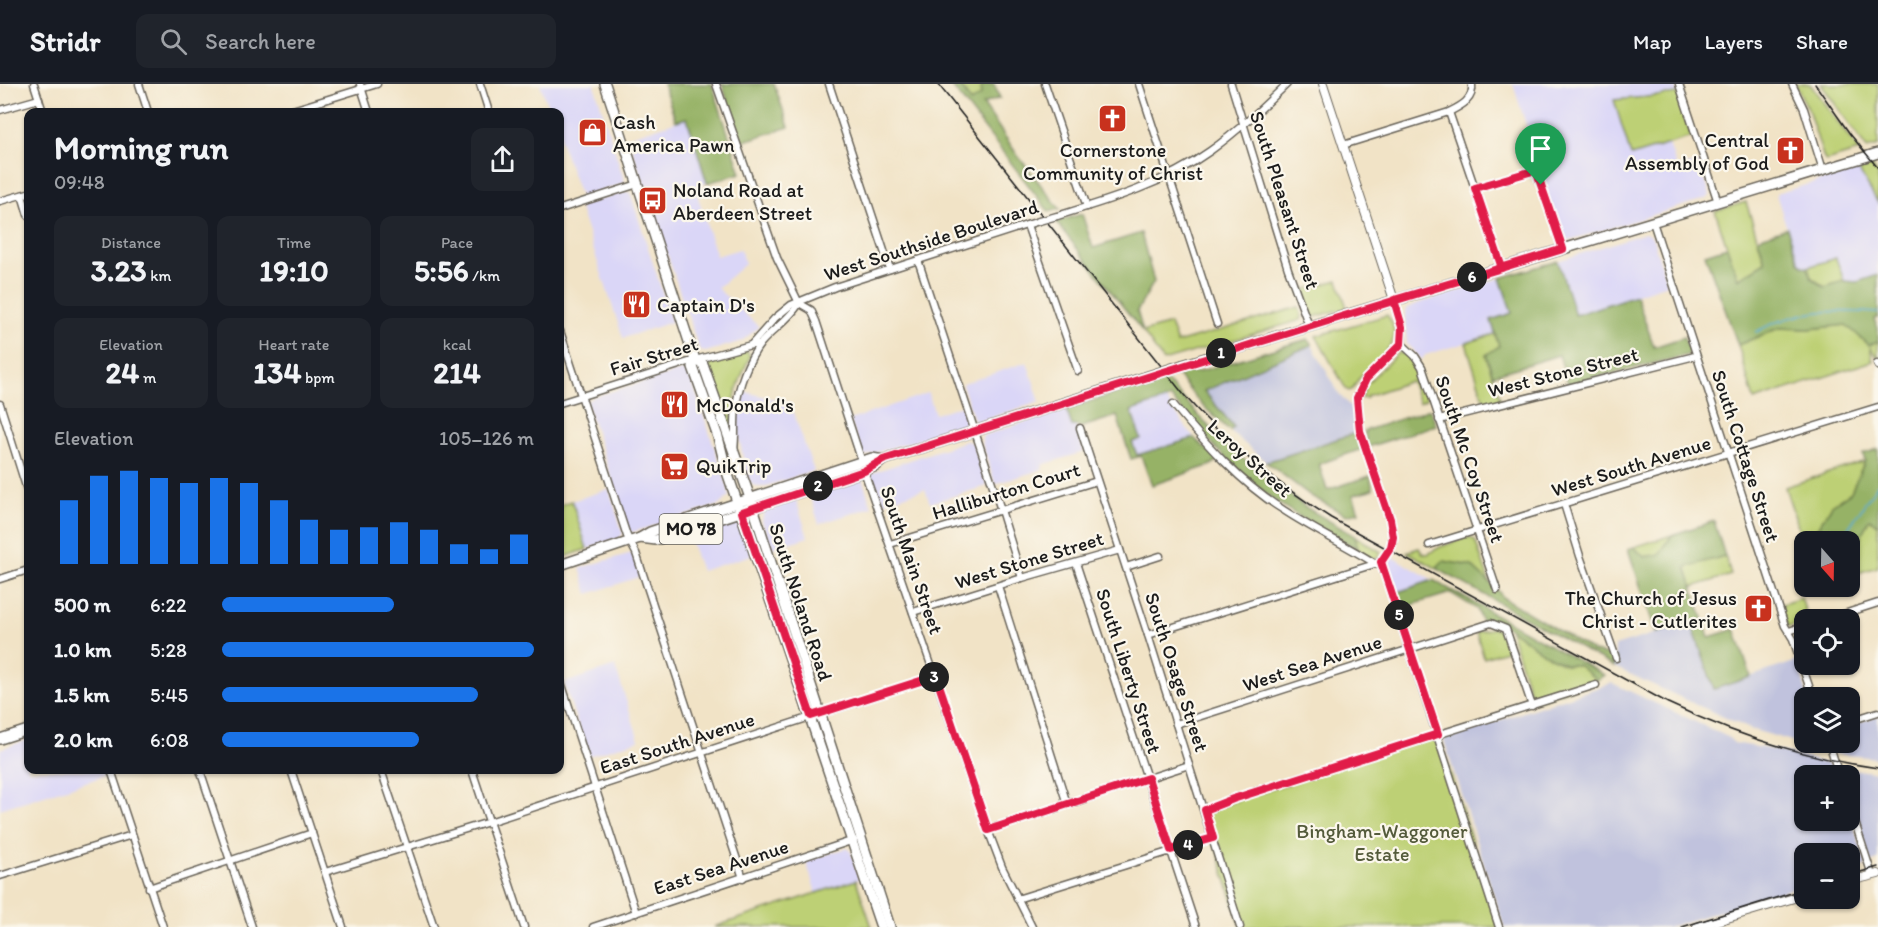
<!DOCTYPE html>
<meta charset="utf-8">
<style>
body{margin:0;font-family:Itim,sans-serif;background:#20242c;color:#f1f3f6;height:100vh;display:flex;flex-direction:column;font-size:22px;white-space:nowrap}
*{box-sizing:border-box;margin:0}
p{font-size:20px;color:#9ea1a6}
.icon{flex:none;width:33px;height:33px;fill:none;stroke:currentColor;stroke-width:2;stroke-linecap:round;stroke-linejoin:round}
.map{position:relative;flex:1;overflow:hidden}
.sheet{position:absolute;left:24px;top:24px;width:540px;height:666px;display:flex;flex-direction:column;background:#171b24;border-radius:12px;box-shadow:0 2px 4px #0004}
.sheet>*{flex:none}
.needle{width:39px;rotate:160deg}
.buttons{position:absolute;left:1794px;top:447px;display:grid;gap:12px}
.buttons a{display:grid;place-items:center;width:66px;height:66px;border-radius:12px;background:#171b24;box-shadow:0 2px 4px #0004;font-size:30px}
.pin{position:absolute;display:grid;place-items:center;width:51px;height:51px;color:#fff;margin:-62px -26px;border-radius:50% 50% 50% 0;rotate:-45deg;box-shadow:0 0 6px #0007}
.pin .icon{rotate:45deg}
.km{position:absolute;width:30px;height:30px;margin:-15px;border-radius:50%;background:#222;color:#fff;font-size:16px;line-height:30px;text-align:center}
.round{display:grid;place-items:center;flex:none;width:63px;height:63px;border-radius:12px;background:#20242c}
.head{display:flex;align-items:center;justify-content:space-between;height:102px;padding:0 30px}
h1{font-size:33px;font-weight:700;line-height:45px}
.stats{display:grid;grid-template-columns:repeat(3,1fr);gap:9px;height:102px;padding:6px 30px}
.stats div{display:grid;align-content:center;border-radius:12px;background:#20242c;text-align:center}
.stats b{font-size:30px;font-weight:700}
.stats small{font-size:16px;font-weight:400}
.stats p{font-size:16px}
.chart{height:168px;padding:12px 30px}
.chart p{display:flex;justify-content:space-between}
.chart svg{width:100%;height:108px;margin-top:6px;stroke:#1a73e8;stroke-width:6}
ul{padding:0 30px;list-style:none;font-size:20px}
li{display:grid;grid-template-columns:96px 72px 1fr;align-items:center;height:45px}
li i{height:15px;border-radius:8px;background:#1a73e8}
header{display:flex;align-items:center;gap:36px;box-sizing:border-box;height:84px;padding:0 30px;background:#171b24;border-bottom:2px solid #363941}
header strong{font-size:28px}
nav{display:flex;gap:33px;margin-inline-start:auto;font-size:21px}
.search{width:420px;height:54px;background:#20242c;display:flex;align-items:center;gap:15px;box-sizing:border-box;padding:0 21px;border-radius:12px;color:#9ea1a6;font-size:22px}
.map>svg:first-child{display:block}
</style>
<header>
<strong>Stridr</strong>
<div class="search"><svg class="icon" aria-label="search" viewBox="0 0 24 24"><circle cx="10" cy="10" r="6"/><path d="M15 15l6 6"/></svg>Search here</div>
<nav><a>Map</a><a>Layers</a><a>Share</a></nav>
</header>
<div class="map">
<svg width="1878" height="843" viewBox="0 0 1878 843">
<rect width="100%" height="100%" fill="#fbf7ec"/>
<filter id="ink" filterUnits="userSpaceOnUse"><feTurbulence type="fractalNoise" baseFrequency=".0167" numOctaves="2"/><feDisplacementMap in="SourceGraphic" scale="12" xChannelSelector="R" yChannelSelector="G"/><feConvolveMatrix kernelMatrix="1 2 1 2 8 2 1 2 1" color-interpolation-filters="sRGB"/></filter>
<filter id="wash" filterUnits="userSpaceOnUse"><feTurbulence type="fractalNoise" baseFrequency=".008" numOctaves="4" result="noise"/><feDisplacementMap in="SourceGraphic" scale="24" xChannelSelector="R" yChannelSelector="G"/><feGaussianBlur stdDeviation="1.35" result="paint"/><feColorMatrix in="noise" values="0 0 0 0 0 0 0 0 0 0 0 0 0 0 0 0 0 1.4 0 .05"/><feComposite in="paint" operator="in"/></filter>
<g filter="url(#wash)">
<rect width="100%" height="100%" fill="#f1e3c6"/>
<g fill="#dad6f7">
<path d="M540 0H594L625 99 581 114 560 56V28H550Z"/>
<path d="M1513 0H1674L1678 10 1614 16 1631 71 1669 60 1677 84 1699 78 1710 111 1708 114 1608 145 1566 157 1562 155Z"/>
<path d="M687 34 707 99 695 103 716 172 740 165 745 180 717 204 759 243 742 257 706 268 700 267 697 259 628 53Z"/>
<path d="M1858 85 1878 119V191L1857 198 1844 197 1836 174 1808 183 1803 182 1796 173 1776 110Z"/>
<path d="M625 108H629L631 111 672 238 623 254 579 122Z"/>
<path d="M1645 149 1650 151 1653 155 1667 200 1575 231 1558 177Z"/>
<path d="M1500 194 1513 229 1491 236 1495 250 1425 271 1422 276 1407 260 1405 234V228L1408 224 1413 221Z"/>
<path d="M1027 278 1040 318 976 338 974 336 962 300Z"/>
<path d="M684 286 689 289 728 403 729 412 720 421 630 449 586 318 593 313Z"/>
<path d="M742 307 790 319 814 387 763 403H758L751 400 746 389 738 348V326Z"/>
<path d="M928 309 935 330 962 321 966 335V338L962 342 865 372 862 371 850 336Z"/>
<path d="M1166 316 1194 354 1137 371 1132 358 1140 355 1131 327Z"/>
<path d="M1066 325 1072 342 1076 343 1084 368 1042 381 1043 385 995 400 982 359V352Z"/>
<path d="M966 357 973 359 987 402 930 419 925 405 879 420 869 393V390Z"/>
<path d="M860 393 862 395 872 423 819 440 809 408Z"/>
<path d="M609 405 623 450 618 455 587 465 572 417Z"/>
<path d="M795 413 808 453 770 465 762 437 764 427 767 422Z"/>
<path d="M729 436 739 439 743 444 752 471 701 487 687 448Z"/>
<path d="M632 469 642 492 588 510 580 484Z"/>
<path d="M1391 472 1433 496 1395 509 1386 480Z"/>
<path d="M615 582 639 656 588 672 564 599Z"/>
<path d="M28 656V686H106L108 691 0 725V665Z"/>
<path d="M847 764 851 768 859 795 816 809 806 777Z"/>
</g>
<g fill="#c0c2dd">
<path d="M1312 261 1339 310 1351 323 1356 349 1266 378 1230 347 1234 343 1204 307Z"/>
<path d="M1691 538 1714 605 1797 577 1808 613 1804 614V658L1823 659 1825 664 1795 658 1750 645 1614 583 1615 562Z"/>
<path d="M1612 599 1728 653 1734 659 1780 667 1833 681 1836 691 1804 692V736H1850V731L1867 781 1850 787V770H1804V801L1669 843H1504L1444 657 1445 654Z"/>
<path d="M1878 632V674L1835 670 1831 659 1850 658V641Z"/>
<path d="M1840 683 1878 689V776L1871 779 1850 713V692L1842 691Z"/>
</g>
<g fill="#bdd074" stroke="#6c7648" stroke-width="1.5">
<path d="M959 0H982L981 11 971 18Z"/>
<path d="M1795 0H1810L1859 67 1826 77 1824 75 1808 25Z"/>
<path d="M1821 0H1878V62L1867 65Z"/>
<path d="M1678 10 1691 53 1631 72 1614 16Z"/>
<path d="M1871 81 1878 90V119L1858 85Z"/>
<path d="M1746 118 1765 178 1738 195 1715 127Z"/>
<path d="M1836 174 1844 197 1825 203 1811 193 1808 183Z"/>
<path d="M1338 196 1347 224 1314 233 1310 232 1300 207Z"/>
<path d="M1299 223 1302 233 1301 236 1163 277 1143 248 1170 240 1177 259Z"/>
<path d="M1387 231C1413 265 1362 279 1353 305L1349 307 1346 305 1316 252Z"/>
<path d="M1847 241 1869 261 1878 258V274L1870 263 1873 277 1754 316 1738 261 1779 244 1809 245Z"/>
<path d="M1495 250 1499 262 1486 272 1501 316 1485 320 1466 259Z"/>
<path d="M747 267 750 272C738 298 730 321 733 350H731L708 282 711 279Z"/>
<path d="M1398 269 1407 270 1417 282 1427 315 1419 319 1411 297 1367 312V314H1361L1367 299Z"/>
<path d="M1865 377 1851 408 1832 421 1809 457 1804 458V491L1795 461 1803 458 1785 403Z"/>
<path d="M572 417 587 465 560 475V421Z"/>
<path d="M1869 435 1878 440V483L1854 490 1850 482V475Z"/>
<path d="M1672 451 1660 470 1644 473 1634 463Z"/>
<path d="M1355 452 1381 468 1378 474 1374 476 1358 465Z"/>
<path d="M1468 453 1475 456 1490 499 1481 493 1472 482 1444 477 1436 484 1407 468 1419 464 1422 469 1428 470 1440 463Z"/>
<path d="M1725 472 1731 491 1692 503 1686 482Z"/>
<path d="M1801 514 1808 535 1790 543 1787 541 1780 521Z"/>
<path d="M1493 544 1505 549 1512 565 1484 574 1476 548Z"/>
<path d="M1509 544 1545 570 1566 581H1578L1597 596 1533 618Z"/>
<path d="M1438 650 1499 843H1241L1205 727Z"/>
<path d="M856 796 872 843H714Z"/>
</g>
<g fill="#96b266" stroke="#596741" stroke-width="1.5">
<path d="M663 0H712L741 89 707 99 687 34 676 37Z"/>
<path d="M722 0H774L789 43 741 58Z"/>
<path d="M950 0H959L971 18 981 11 982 0H994L1000 14 983 20 1018 72 1060 125 1049 128Z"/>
<path d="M1082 130 1093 164 1141 149 1154 198 1137 227 1143 248 1056 138Z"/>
<path d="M1787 144 1799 178 1803 182 1808 183 1811 194 1824 203 1844 197 1857 198 1878 191V234L1875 235 1878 245V258L1869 261 1846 241 1809 245 1779 244 1738 261 1705 170 1727 163 1738 195 1765 178 1758 154Z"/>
<path d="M1558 177 1575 231 1636 211 1654 263 1684 253 1689 267 1688 271 1568 300 1559 271 1493 291 1486 271 1499 262 1491 236 1512 229 1500 194Z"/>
<path d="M1308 255 1312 261 1204 307 1234 343 1230 347 1202 321 1177 291 1190 287 1197 288Z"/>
<path d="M1164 294 1228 363 1305 423 1355 452 1358 465C1327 448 1295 432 1266 410 1231 383 1201 348 1171 314L1131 327 1141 355 1132 358 1137 371 1194 354 1219 376 1211 381 1152 401 1141 372 1131 375 1117 332 1082 343 1072 342 1066 325Z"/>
<path d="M1430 325 1436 341 1368 363 1364 347Z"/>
<path d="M1356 349 1362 365 1319 380 1327 406 1370 392 1373 405 1353 411 1359 428 1346 431 1311 412 1266 378Z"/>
<path d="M1878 365V440L1869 435 1850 475V458L1836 457 1835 448 1823 457H1809L1832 421 1851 408 1865 377 1863 370Z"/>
<path d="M1714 437 1725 472 1686 483 1709 553 1735 545 1751 593 1714 605 1691 538 1656 549 1628 465 1634 463 1644 473 1660 470 1672 451Z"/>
<path d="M1443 477 1472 482C1481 493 1497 501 1502 513L1594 568 1616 573 1614 583 1436 484Z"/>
<path d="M1433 496 1604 591 1597 596 1578 581H1566L1545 570 1509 544 1492 536 1483 540 1477 525 1451 509 1401 524 1395 509Z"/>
</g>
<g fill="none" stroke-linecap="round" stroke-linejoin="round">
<g stroke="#56add3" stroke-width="1.5">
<path d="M1756 248C1799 224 1830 226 1878 229"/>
<path d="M1839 458 1878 400"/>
<path d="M1807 507 1810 502"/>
</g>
</g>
</g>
<g filter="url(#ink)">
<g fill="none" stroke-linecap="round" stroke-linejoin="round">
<defs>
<g id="minor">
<path d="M34 0 43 28"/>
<path d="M139 0 148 28"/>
<path d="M360 0 369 28"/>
<path d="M480 0 489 28"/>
<path d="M716 0 777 174 799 219 811 226 816 237 862 378"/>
<path d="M829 0 890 185"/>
<path d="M1045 0 1087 123"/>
<path d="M1139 0 1217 240"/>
<path d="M1231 0 1288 185 1309 242"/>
<path d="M1679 0 1718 118"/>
<path d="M1792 0 1804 25 1823 86"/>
<path d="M0 26 39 15"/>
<path d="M286 28 377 0"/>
<path d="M1449 28 1502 184"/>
<path d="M1343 61 1449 28C1461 22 1474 16 1472 0"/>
<path d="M1475 104 1536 86 1563 165"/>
<path d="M22 111 28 131"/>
<path d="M0 117 28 109"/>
<path d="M560 125 638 100"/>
<path d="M1057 132C1110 116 1164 100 1210 67 1238 47 1262 24 1287 0"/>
<path d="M1653 138 1785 542 1793 555 1813 614"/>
<path d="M1027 141 1078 287"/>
<path d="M918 176 1001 426 1022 494"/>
<path d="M560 247 627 452 636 469 743 794"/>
<path d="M1402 260 1415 272 1422 283 1497 506"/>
<path d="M751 261 775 234 791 221 835 203 1039 137"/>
<path d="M1877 280 1878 282"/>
<path d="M560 319 695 276 751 261H759"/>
<path d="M0 320 28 409"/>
<path d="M1173 320C1205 359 1241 400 1285 427 1314 446 1346 461 1376 480"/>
<path d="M1439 336 1695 272"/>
<path d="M1080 344 1148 551 1240 843"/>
<path d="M734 366C736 352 734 338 736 324 738 302 748 276 761 259 772 246 793 232 799 219"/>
<path d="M864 387 988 746 1002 783 1032 843"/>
<path d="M1564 420 1580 472 1616 574"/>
<path d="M890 460 1097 397"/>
<path d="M1429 461 1878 323"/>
<path d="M1381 478 1499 843"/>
<path d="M1076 479 1196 843"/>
<path d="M1126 483 1160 472"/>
<path d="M0 495 28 486"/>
<path d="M998 502 1067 720"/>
<path d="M913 528 1022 494 1120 466"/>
<path d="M1825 536 1878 519"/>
<path d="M1789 547 1804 542"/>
<path d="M1148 551 1381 478 1391 463 1393 453 1390 435 1360 347 1357 314 1366 295 1402 260V243L1394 216"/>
<path d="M560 595 636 829"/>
<path d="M1850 637 1878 628"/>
<path d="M1176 640 1491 539 1506 545 1532 622"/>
<path d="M1829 658 1839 692"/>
<path d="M111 686 163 843"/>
<path d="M200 686 252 843"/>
<path d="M291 686 343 843"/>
<path d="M381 686 434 843"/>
<path d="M472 686 524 843"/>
<path d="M1850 723 1872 791"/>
<path d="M1205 727 1233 715 1596 601"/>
<path d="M988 746 1189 681"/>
<path d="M325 788 489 738 936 592"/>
<path d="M0 792 132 751"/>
<path d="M149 804 312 749"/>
<path d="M1017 815 1213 754"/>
<path d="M593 843 854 756"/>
</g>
<g id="tertiary">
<path d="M1323 0 1394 216"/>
<path d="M1850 797 1878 790"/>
<path d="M1697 843 1804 811"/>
</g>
<g id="primary">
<path d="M605 0 695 276 693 283 718 353 726 385 881 843"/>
<path d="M695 276 703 280 750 414 890 843"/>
<path d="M1183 281 1878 69"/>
<path d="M640 454 656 456 864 387 876 382 883 376 1146 293"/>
<path d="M560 481 640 454 650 448 872 374 883 376"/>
<path d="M0 655 28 646"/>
</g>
</defs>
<use href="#minor" stroke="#676258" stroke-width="9"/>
<use href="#tertiary" stroke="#676258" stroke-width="10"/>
<use href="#primary" stroke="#676258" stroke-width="12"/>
<use href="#minor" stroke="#fff" stroke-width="6"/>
<use href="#tertiary" stroke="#fff" stroke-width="8"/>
<use href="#primary" stroke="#fff" stroke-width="9"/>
<g stroke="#1c1c1c" stroke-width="1.5">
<path d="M938 0 1184 311C1227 360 1276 399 1331 434L1668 619C1735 651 1805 674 1878 684"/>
<path d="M1815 0 1850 50 1878 84"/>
<path d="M1850 791 1878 783"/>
<path d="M1682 843 1804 805"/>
</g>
<defs>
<path id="minor-bridge" d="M1039 137 1057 132"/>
<path id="primary-bridge" d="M1146 293 1183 281"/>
</defs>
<use href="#minor-bridge" stroke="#676258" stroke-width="9" stroke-linecap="butt"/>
<use href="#primary-bridge" stroke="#676258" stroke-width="12" stroke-linecap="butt"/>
<use href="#minor-bridge" stroke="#fff" stroke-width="6"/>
<use href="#primary-bridge" stroke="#fff" stroke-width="9"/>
</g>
</g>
<g fill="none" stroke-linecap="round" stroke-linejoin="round" filter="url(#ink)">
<defs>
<path id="route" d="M1541 101 1563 165C1336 234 1109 304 883 376L864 387 742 428 811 632 936 592 988 746 1148 694 1171 766 1213 754 1205 726 1233 715 1438 650 1381 478 1391 463 1393 453 1390 435 1360 347 1357 314 1366 295 1401 260 1402 243 1394 216 1502 184 1475 104 1536 86 1541 101"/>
</defs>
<use href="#route" stroke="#fff" stroke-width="12"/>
<use href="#route" stroke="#e11d48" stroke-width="8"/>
</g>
<defs>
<symbol id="church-square" viewBox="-11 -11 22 22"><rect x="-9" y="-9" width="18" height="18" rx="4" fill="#c8321e" stroke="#fbf7ec"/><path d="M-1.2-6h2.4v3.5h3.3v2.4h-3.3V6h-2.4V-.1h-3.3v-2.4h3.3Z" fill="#fff"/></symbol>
<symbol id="shop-square" viewBox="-11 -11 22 22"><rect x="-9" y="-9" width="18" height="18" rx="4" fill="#c8321e" stroke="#fbf7ec"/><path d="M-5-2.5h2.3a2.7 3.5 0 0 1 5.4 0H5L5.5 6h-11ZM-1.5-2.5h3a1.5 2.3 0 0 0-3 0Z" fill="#fff"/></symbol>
<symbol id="bus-square" viewBox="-11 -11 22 22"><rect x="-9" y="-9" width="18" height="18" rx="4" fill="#c8321e" stroke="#fbf7ec"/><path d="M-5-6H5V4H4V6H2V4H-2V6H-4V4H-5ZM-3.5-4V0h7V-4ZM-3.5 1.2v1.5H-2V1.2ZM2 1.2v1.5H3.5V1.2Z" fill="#fff"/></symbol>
<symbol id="restaurant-square" viewBox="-11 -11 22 22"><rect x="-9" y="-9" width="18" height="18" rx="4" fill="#c8321e" stroke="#fbf7ec"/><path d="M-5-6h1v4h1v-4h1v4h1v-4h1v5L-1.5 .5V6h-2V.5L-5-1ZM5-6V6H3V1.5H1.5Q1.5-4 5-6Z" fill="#fff"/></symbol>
<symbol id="supermarket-square" viewBox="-11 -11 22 22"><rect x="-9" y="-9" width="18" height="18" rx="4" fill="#c8321e" stroke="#fbf7ec"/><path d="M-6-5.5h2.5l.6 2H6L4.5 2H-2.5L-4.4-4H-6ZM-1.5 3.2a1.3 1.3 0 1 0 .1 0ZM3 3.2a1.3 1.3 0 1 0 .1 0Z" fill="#fff"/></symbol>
</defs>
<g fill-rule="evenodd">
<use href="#church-square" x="1096" y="18" width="33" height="33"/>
<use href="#shop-square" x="576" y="32" width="33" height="33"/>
<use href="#church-square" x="1774" y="50" width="33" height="33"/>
<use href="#bus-square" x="636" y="100" width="33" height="33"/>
<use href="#restaurant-square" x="620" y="204" width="33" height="33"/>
<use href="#restaurant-square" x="658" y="304" width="33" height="33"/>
<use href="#supermarket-square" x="658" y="366" width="33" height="33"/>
<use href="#church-square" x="1742" y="508" width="33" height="33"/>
</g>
<g text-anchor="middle" stroke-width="4.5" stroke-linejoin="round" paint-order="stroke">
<rect fill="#fbf7ec" stroke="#5f5e5a" stroke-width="1.5" x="659.5" y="430" width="63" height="30" rx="4.5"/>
<g font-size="18" font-weight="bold" fill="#1c1c1c">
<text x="691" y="451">MO 78</text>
</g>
<g font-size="20" fill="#1c1c1c" stroke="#fbf7ec" text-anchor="start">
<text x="613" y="45">Cash<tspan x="613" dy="23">America Pawn</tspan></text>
<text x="1769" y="63" text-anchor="end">Central<tspan x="1769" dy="23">Assembly of God</tspan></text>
<text x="1113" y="73" text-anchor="middle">Cornerstone<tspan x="1113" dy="23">Community of Christ</tspan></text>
<text x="673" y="113">Noland Road at<tspan x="673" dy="23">Aberdeen Street</tspan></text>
<text x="657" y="228">Captain D's</text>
<text x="696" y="328">McDonald's</text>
<text x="696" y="389">QuikTrip</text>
<text x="1737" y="521" text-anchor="end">The Church of Jesus<tspan x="1737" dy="23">Christ - Cutlerites</tspan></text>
</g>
<g font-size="20" fill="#1c1c1c" stroke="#fbf7ec">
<text transform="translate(1285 116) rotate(72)" y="7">South Pleasant Street</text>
<text transform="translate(931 156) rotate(-18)" y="7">West Southside Boulevard</text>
<text transform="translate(654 272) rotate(-17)" y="7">Fair Street</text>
<text transform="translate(1563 288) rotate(-14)" y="7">West Stone Street</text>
<text transform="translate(1746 372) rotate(72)" y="7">South Cottage Street</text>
<text transform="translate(1250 374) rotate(42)" y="7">Leroy Street</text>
<text transform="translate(1470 375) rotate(71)" y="7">South Mc Coy Street</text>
<text transform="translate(1631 382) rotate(-17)" y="7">West South Avenue</text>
<text transform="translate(1006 407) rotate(-17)" y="7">Halliburton Court</text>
<text transform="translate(912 476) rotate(71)" y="7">South Main Street</text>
<text transform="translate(1029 476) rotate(-17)" y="7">West Stone Street</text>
<text transform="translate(801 518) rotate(72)" y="7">South Noland Road</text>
<text transform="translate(1312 579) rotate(-18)" y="7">West Sea Avenue</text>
<text transform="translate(1129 587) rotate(72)" y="7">South Liberty Street</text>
<text transform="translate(1177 588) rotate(72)" y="7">South Osage Street</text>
<text transform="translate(677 659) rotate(-18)" y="7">East South Avenue</text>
<text transform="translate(721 783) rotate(-18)" y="7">East Sea Avenue</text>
</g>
<g font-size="20" fill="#545b3b" stroke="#fbf7ec">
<text x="1382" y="754">Bingham-Waggoner<tspan x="1382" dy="23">Estate</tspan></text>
</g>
</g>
</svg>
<div class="buttons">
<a><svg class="needle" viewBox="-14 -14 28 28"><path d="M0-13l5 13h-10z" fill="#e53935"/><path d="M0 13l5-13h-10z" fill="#9ea1a6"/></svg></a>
<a><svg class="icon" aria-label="locate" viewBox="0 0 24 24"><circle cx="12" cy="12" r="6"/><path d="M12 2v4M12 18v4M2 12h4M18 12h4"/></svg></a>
<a><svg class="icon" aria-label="layers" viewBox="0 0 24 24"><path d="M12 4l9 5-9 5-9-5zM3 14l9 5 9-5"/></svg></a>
<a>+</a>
<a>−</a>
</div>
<div class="pin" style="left:1541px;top:101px;background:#1e9e55"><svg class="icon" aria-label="arrive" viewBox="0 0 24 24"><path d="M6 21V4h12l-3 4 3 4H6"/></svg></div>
<b class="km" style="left:1221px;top:269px">1</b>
<b class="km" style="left:818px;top:402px">2</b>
<b class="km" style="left:934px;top:593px">3</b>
<b class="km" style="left:1188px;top:761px">4</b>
<b class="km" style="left:1399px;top:531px">5</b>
<b class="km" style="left:1472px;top:193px">6</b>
<section class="sheet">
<div class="head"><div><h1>Morning run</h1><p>09:48</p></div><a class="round"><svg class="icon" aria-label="share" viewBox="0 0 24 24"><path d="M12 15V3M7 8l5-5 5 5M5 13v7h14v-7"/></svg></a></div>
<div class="stats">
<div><p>Distance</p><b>3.23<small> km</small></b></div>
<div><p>Time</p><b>19:10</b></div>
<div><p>Pace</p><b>5:56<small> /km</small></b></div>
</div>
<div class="stats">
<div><p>Elevation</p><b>24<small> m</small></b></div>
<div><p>Heart rate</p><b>134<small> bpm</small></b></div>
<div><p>kcal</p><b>214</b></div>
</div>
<div class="chart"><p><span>Elevation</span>105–126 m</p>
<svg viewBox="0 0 160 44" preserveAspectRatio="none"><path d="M5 44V18M15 44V8M25 44V6M35 44V9M45 44V11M55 44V9M65 44V11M75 44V18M85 44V26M95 44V30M105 44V29M115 44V27M125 44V30M135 44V36M145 44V38M155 44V32"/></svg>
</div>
<ul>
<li><b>500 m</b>6:22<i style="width:55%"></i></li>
<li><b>1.0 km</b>5:28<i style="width:100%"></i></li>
<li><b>1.5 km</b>5:45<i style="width:82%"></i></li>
<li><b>2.0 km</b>6:08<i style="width:63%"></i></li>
</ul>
</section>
</div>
